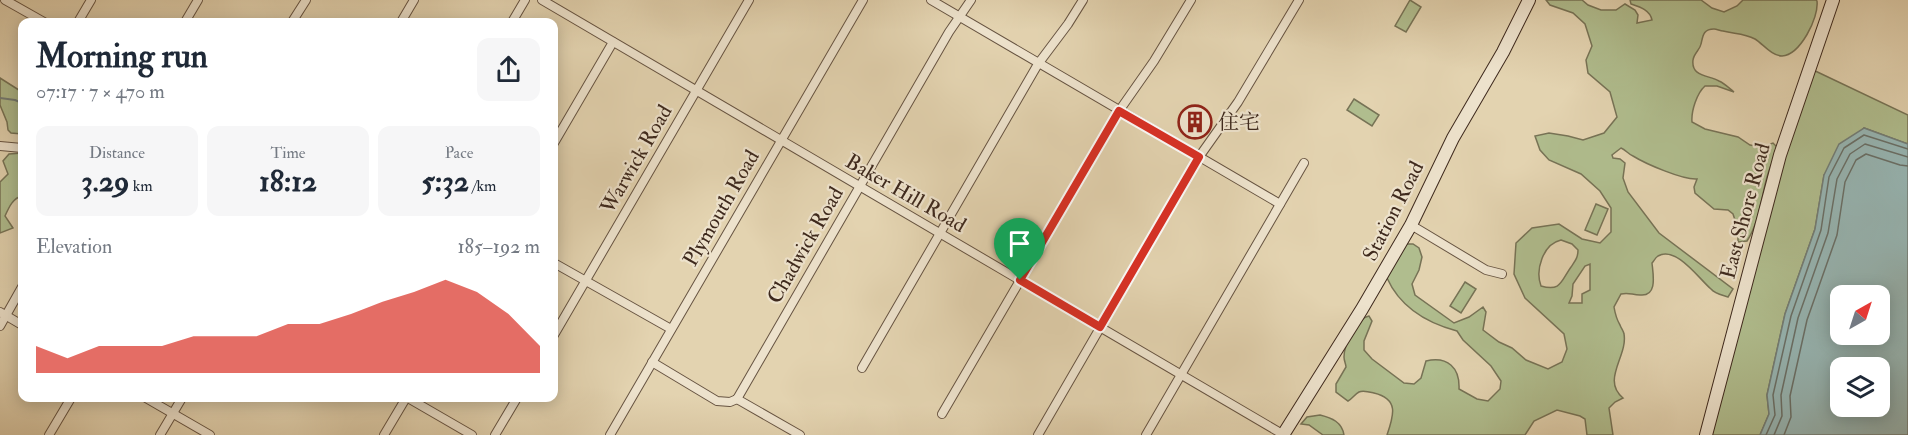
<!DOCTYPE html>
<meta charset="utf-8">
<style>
body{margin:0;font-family:"IM FELL Double Pica","Noto Serif SC",serif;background:#f6f6f7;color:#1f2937;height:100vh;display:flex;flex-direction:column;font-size:22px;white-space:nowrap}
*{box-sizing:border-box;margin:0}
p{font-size:20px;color:#747a83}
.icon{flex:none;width:33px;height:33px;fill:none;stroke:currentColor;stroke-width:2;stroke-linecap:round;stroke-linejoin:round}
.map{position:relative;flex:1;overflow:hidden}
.sheet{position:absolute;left:18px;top:18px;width:540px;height:384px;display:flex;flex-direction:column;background:#fff;border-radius:12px;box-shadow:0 3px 15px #0003}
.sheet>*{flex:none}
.needle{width:39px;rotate:39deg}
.buttons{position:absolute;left:1830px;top:285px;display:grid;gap:12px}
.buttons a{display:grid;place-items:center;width:60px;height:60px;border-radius:12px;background:#fff;box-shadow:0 3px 15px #0003;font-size:30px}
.pin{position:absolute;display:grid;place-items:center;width:51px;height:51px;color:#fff;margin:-62px -26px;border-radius:50% 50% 50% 0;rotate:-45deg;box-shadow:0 0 6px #0007}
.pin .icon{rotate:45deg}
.round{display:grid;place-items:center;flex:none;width:63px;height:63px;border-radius:12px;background:#f6f6f7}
.headline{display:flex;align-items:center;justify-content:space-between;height:102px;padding:0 18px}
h1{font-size:33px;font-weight:700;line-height:45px}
.metrics{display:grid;grid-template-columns:repeat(3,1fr);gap:9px;height:102px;padding:6px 18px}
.metrics div{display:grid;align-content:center;border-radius:12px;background:#f6f6f7;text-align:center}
.metrics b{font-size:30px;font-weight:700}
.metrics small{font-size:16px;font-weight:400}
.metrics p{font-size:16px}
.chart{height:168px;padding:12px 18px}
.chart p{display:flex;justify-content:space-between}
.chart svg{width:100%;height:108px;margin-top:6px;fill:#d93025;opacity:.7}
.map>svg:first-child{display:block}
</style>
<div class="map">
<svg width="1908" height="435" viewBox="0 0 1908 435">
<rect width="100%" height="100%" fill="#e3d3b0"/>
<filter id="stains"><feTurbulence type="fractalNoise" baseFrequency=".00333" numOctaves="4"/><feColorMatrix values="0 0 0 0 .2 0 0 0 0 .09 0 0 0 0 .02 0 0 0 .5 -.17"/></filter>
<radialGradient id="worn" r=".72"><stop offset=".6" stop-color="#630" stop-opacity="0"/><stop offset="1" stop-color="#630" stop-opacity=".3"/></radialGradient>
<g fill="#b0bd8e" stroke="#777356" stroke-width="1.5" fill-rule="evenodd">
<path d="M1410 0 1421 7 1406 32 1395 26Z"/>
<path d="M1546 0H1582L1588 5 1601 10H1616L1625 4 1635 10 1638 15 1637 23 1652 20C1650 10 1640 7 1631 4L1630 0H1701L1712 8 1724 12 1737 6 1743 0H1816L1817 1C1819 18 1800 55 1782 56 1772 56 1763 44 1755 39 1744 33 1735 34 1723 31 1720 31 1717 29 1714 29 1703 29 1703 36 1701 44 1700 50 1694 53 1693 60 1691 77 1709 75 1719 81 1724 83 1729 88 1734 92L1717 86H1705C1697 93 1691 111 1692 122L1705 129 1738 137 1750 145 1761 147 1773 143 1777 147 1778 152C1760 179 1765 213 1747 241L1738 242V229L1733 214 1728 210 1714 209 1695 193 1694 187 1697 179C1683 180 1646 164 1633 156 1628 154 1626 150 1621 148L1612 155 1613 158 1620 159 1625 163 1623 178 1628 192 1659 233 1733 289 1728 297C1722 295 1715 294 1711 289 1700 280 1676 245 1658 256 1655 258 1654 261 1652 263 1653 274 1658 297 1640 295 1632 295 1629 292 1621 294L1614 307C1615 313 1617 320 1620 325 1621 328 1624 332 1624 334 1628 356 1601 380 1623 398L1615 402 1609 408 1613 435H1587L1585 419 1580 416 1557 410 1534 421 1525 435H1387C1394 415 1399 399 1374 393 1370 392 1363 390 1359 392 1355 394 1352 399 1348 401L1336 392V384L1346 367C1346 364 1344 361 1344 357 1344 345 1357 318 1369 316L1372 321 1364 341V350L1372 359 1404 383 1414 384 1421 378 1426 361C1448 356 1460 368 1459 389L1477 399 1488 401 1500 389 1501 381 1491 366 1463 340 1457 331C1427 323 1400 307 1387 278L1406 244H1413L1419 248 1422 257 1419 270 1412 284 1415 295 1454 323 1469 317 1483 307 1486 312 1483 330 1499 342 1512 348 1526 360 1548 369 1562 362 1567 349 1564 334 1525 298 1514 274 1516 243 1532 228 1559 224 1582 239 1600 243 1611 232V208L1600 191 1581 174 1549 160 1540 150 1535 136 1549 133 1568 136 1583 140 1604 133 1617 117 1610 92 1588 73 1586 60 1592 46 1585 24 1573 13 1550 5ZM1561 240 1572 244 1578 250C1578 258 1575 261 1571 267 1561 281 1561 292 1541 286 1535 270 1543 244 1561 240ZM1590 264V290L1582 294V303H1569L1572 296 1573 284 1585 266Z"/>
<path d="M1809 68 1908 115V144L1864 128 1824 175 1815 229 1785 314 1767 395 1769 414 1760 435H1706Z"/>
<path d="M0 78 22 92V134L11 133 8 130 7 122 0 105Z"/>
<path d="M1354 99 1379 115 1372 126 1347 110Z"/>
<path d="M22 153V196C13 198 9 207 5 216L13 228 0 233V182L8 174 3 161 9 154Z"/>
<path d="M1596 204 1608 209 1597 235 1585 230Z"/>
<path d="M1465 282 1476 289 1461 313 1450 306Z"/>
<path d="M1320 415C1332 418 1342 422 1344 435H1323L1309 425 1301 424 1307 417Z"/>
</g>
<path fill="#97b6b4" stroke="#737e78" stroke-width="1.5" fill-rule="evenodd" d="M1864 128 1908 144V435H1760L1769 414 1767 395 1785 314 1815 229 1824 175 1839 144ZM1840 296H1880V334H1840ZM1840 368H1880V406H1840Z"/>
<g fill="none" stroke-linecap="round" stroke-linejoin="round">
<g stroke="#6a7068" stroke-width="1.5">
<path d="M1766 435 1775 415 1773 395 1791 316 1821 230 1829 177 1844 148 1864 135 1908 149"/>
<path d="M1774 435 1782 416 1781 395 1798 318 1828 233 1837 179 1850 154 1865 144 1908 157"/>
<path d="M1784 435 1791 417 1790 396 1807 320 1837 235 1845 182 1856 160 1866 154 1900 165 1908 166"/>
</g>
<path stroke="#737e78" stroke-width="2" d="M0 98 15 100 22 103"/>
<defs>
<g id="street">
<path d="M5 0 44 22"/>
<path d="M542 0 1284 435"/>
<path d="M931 0 1280 204"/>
<path d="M78 22 91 0"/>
<path d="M185 22 198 0"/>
<path d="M292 22 306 0"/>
<path d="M401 22 414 0"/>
<path d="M512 22 525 0"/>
<path d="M554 143 613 42"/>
<path d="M0 146 22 148"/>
<path d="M1411 225 1486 270 1502 274"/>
<path d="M554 263 671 329"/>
<path d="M0 312 22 325"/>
<path d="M0 326 22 287"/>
<path d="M554 335 749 0"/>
<path d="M652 362 717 401 730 402 737 399"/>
<path d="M862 368 1038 64 1068 24 1083 0"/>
<path d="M146 398 210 435"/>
<path d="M408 398 472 435"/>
<path d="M737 399 949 32 971 0"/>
<path d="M737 399 800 435"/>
<path d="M942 414 1119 111 1154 61 1191 0"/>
<path d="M49 435 71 398"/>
<path d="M160 435 182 398"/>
<path d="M384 435 406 398"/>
<path d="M495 435 517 398"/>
<path d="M610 435 863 0"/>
<path d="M1038 435 1199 157 1238 102 1299 0"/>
<path d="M1146 435 1304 163"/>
</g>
<g id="secondary">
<path d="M1283 435 1362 309 1411 225 1453 138 1503 52 1529 0"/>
<path d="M1706 435 1780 155 1833 0"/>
</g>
</defs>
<use href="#street" stroke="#675442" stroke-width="10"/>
<use href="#secondary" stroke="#3e291d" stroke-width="14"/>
<use href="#street" stroke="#ede2cc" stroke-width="8"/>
<use href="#secondary" stroke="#ede2cc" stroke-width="12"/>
</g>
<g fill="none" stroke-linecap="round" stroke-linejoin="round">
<defs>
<path id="route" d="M1119 111 1199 157 1100 327 1020 280Z"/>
</defs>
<use href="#route" stroke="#fff" stroke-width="12"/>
<use href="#route" stroke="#d93025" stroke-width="8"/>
</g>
<defs>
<symbol id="building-ring" viewBox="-11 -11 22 22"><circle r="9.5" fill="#ede2cc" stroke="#8f2418" stroke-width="1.5"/><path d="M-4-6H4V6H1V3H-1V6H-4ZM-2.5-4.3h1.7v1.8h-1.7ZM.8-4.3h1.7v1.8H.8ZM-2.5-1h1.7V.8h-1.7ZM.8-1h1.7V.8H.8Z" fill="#8f2418"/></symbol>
</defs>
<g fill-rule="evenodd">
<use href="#building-ring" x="1176" y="103" width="38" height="38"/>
</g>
<g text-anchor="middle" stroke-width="4.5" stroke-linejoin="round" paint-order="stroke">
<g font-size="21" fill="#3e291d" stroke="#ede2cc" text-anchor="start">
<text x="1218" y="129">住宅</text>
</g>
<g font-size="21" fill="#3e291d" stroke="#ede2cc">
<text transform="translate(636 159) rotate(-60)" y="7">Warwick Road</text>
<text transform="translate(906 193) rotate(30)" y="7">Baker Hill Road</text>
<text transform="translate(721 208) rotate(-60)" y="7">Plymouth Road</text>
<text transform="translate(1393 211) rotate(-63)" y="7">Station Road</text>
<text transform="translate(1745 211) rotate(-75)" y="7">East Shore Road</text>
<text transform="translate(805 245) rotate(-60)" y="7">Chadwick Road</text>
</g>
</g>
<rect width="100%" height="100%" filter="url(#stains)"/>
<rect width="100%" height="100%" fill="url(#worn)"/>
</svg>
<div class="buttons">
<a><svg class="needle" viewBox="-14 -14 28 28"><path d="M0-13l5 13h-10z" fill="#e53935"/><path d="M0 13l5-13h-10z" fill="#747a83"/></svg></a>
<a><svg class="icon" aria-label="layers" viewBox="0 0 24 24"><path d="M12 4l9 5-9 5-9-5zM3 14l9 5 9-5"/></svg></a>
</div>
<div class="pin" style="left:1020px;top:280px;background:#1e9e55"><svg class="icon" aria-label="arrive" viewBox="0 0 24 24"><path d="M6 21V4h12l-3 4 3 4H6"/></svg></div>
<section class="sheet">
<div class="headline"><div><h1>Morning run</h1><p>07:17 · 7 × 470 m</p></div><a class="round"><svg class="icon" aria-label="share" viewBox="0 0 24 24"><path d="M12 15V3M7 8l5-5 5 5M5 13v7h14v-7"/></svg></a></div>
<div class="metrics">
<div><p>Distance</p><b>3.29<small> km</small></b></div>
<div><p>Time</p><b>18:12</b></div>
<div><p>Pace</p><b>5:32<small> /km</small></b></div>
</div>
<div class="chart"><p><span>Elevation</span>185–192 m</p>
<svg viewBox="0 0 160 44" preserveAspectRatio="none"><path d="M0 44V33L10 38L20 33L30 33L40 33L50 29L60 29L70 29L80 24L90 24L100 20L110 15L120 11L130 6L140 11L150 20L160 33V44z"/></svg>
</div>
</section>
</div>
